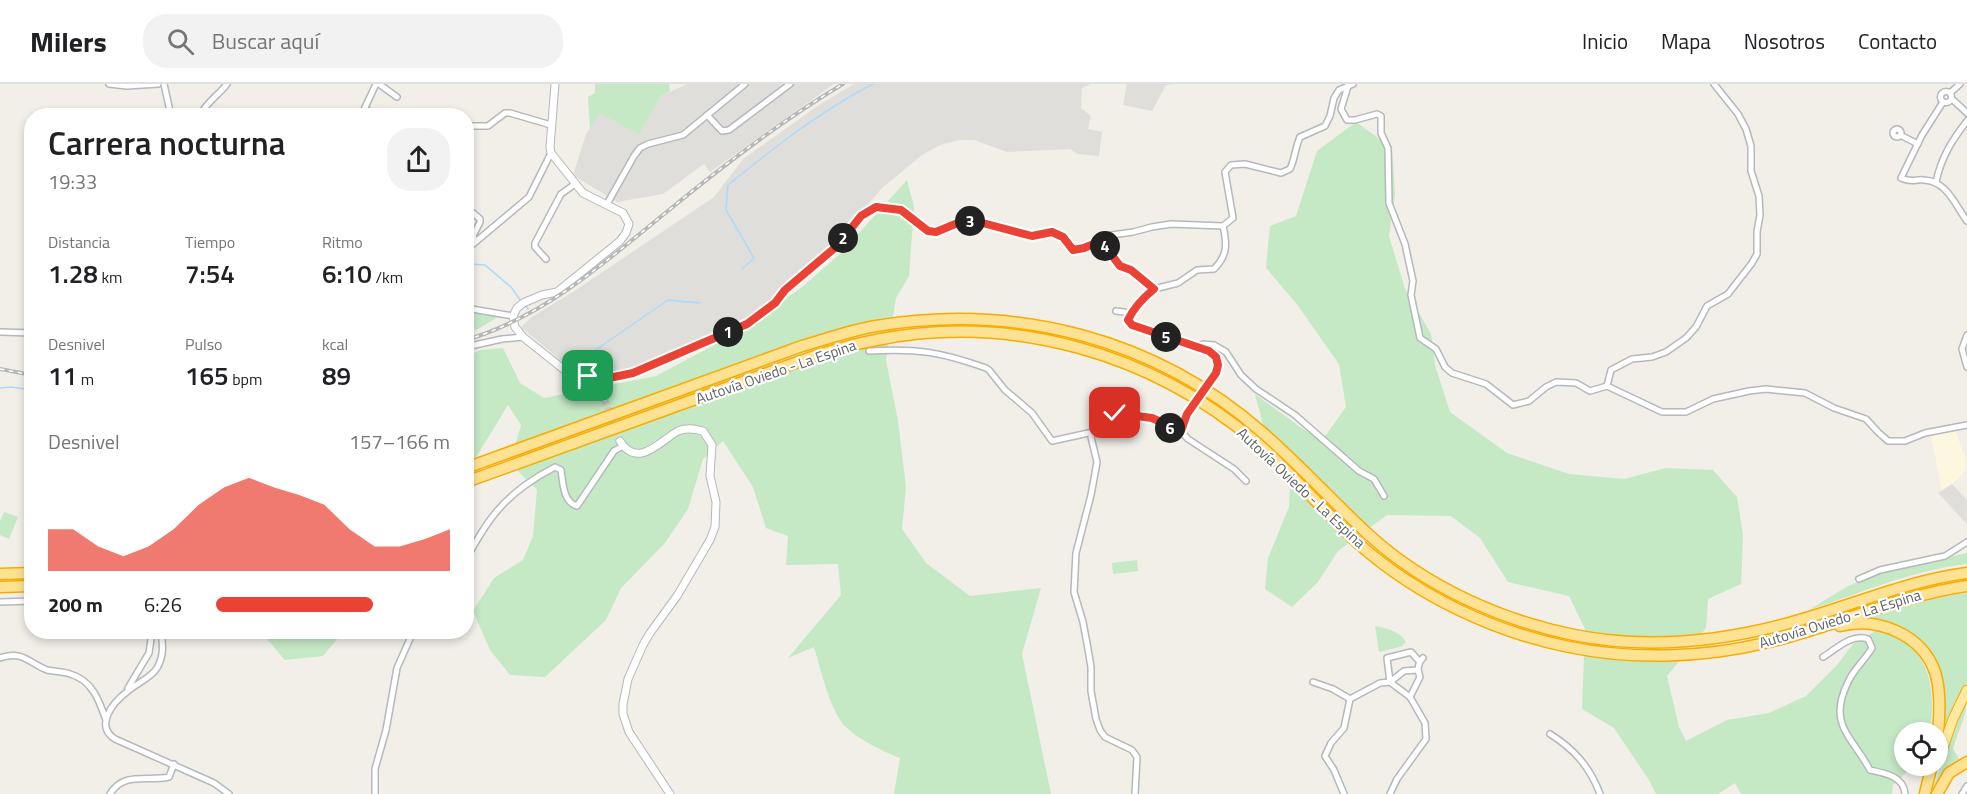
<!DOCTYPE html>
<html lang="es">
<meta charset="utf-8">
<style>
body{margin:0;font-family:"Titillium Web",sans-serif;background:#f2f2f2;color:#202124;height:100vh;display:flex;flex-direction:column;font-size:22px;white-space:nowrap}
*{box-sizing:border-box;margin:0}
p{font-size:20px;color:#757577}
.icon{flex:none;width:33px;height:33px;fill:none;stroke:currentColor;stroke-width:2;stroke-linecap:round;stroke-linejoin:round}
.map{position:relative;flex:1;overflow:hidden}
.details{position:absolute;left:24px;top:24px;width:450px;height:531px;display:flex;flex-direction:column;background:#fff;border-radius:24px;box-shadow:0 3px 9px #0003}
.details>*{flex:none}
.fabs{position:absolute;left:1894px;top:638px;display:grid;gap:12px}
.fabs a{display:grid;place-items:center;width:54px;height:54px;border-radius:50%;background:#fff;box-shadow:0 3px 9px #0003;font-size:30px}
.pin{position:absolute;display:grid;place-items:center;width:51px;height:51px;color:#fff;margin:-26px;border-radius:12px;box-shadow:0 3px 9px #0006}
.km{position:absolute;width:30px;height:30px;margin:-15px;border-radius:50%;background:#222;color:#fff;font-size:16px;line-height:30px;text-align:center}
.round{display:grid;place-items:center;flex:none;width:63px;height:63px;border-radius:24px;background:#f2f2f2}
.overview{display:flex;align-items:center;justify-content:space-between;height:102px;padding:0 24px}
h1{font-size:33px;font-weight:600;line-height:45px}
.stats{display:grid;grid-template-columns:repeat(3,1fr);gap:9px;height:102px;padding:6px 24px}
.stats div{display:grid;align-content:center}
.stats b{font-size:26px;font-weight:600}
.stats small{font-size:16px;font-weight:400}
.stats p{font-size:16px}
.chart{height:168px;padding:12px 24px}
.chart p{display:flex;justify-content:space-between}
.chart svg{width:100%;height:108px;margin-top:6px;fill:#ea4335;opacity:.7}
ul{padding:0 24px;list-style:none;font-size:20px}
li{display:grid;grid-template-columns:96px 72px 1fr;align-items:center;height:45px}
li i{height:15px;border-radius:8px;background:#ea4335}
header{display:flex;align-items:center;gap:36px;box-sizing:border-box;height:84px;padding:0 30px;background:#fff;border-bottom:2px solid #e0e0e0}
header strong{font-size:28px}
nav{display:flex;gap:33px;margin-inline-start:auto;font-size:21px}
.search{width:420px;height:54px;background:#f2f2f2;display:flex;align-items:center;gap:15px;box-sizing:border-box;padding:0 21px;border-radius:24px;color:#757577;font-size:22px}
.map>svg:first-child{display:block}
</style>
<header>
<strong>Milers</strong>
<div class="search"><svg class="icon" aria-label="search" viewBox="0 0 24 24"><circle cx="10" cy="10" r="6"/><path d="M15 15l6 6"/></svg>Buscar aquí</div>
<nav><a>Inicio</a><a>Mapa</a><a>Nosotros</a><a>Contacto</a></nav>
</header>
<div class="map">
<svg width="1967" height="710" viewBox="0 0 1967 710">
<rect width="100%" height="100%" fill="#f1efe8"/>
<path fill="#fef7e0" d="M1955 346 1965 373 1966 385 1957 396 1942 407 1931 351Z"/>
<g fill="#e0deda">
<path d="M687 0H834L710 88 704 80 663 110 617 118 573 91 586 50 600 28 639 51 661 12Z"/>
<path d="M854 0H1091L1082 4 1081 24 1091 32 1088 45 1102 48 1099 72 1077 70 1070 65 1007 68 974 56H959L940 61 922 71 882 104 832 162 794 194 753 233 713 252 627 287H586L565 280 521 243 532 233 573 208 714 113 743 75 819 21Z"/>
<path d="M1127 0H1175L1166 1 1152 27 1123 21Z"/>
<path d="M1952 400 1967 416V440L1938 409Z"/>
</g>
<g fill="#c5e8c5">
<path d="M595 0H669L670 7 661 12 639 51 600 29 590 44 588 13 595 9Z"/>
<path d="M1356 38 1392 64 1395 110 1389 152 1405 205 1431 250 1435 281 1450 328 1507 369 1569 390 1624 395 1666 384 1713 386 1737 413 1743 451 1741 500 1708 515 1706 544 1667 592 1679 643 1686 657 1727 636 1769 629 1806 612 1837 581 1853 560 1876 547C1883 549 1892 551 1899 554 1933 574 1935 613 1930 648H1905V681H1914L1893 701 1892 710H1741L1735 699 1718 710H1656L1649 696 1614 644 1582 625 1585 545 1569 512 1508 498 1480 454 1451 432 1387 431 1338 467 1318 498 1292 523 1265 505 1268 474 1289 423 1290 400 1268 359 1255 310 1303 345 1323 355 1346 323 1339 280 1296 219 1266 184 1270 142 1296 132 1317 67Z"/>
<path d="M907 96 914 123 909 192 896 214 886 276 898 337 906 403 902 445 926 479 970 512 1041 504 1022 570 1051 710H894L900 674C882 667 861 657 847 644 831 631 820 583 814 563L788 574 841 511 838 480 786 481 788 452 766 444 753 403 723 357 703 375 688 425 665 459 621 504 606 536 545 593 510 591 490 566 473 527 494 494 523 476 533 452 537 406 510 379 521 341 508 321 467 388V272L481 266 503 264 520 299 544 314 656 292 729 253 801 204 840 170Z"/>
<path d="M466 228H467L498 233 478 245 467 248Z"/>
<path d="M4 428 18 433 9 455 0 451V437Z"/>
<path d="M1967 469V480C1913 486 1863 508 1812 525V524L1848 502 1884 488Z"/>
<path d="M1137 476 1138 487 1113 490 1112 479Z"/>
<path d="M1967 509V598L1956 619 1938 664 1941 603 1919 559 1858 536C1891 522 1932 513 1967 509Z"/>
<path d="M1375 542C1384 544 1402 547 1406 559L1403 560V562L1379 568Z"/>
<path d="M261 548H343L323 572 285 576Z"/>
<path d="M1967 615C1967 632 1957 649 1953 665L1960 676 1949 684 1934 710H1931L1958 633Z"/>
</g>
<g fill="none" stroke-linecap="round" stroke-linejoin="round">
<g stroke="#aadaff" stroke-width="1.5">
<path d="M466 183 469 180 485 181 511 203 521 217"/>
<path d="M742 185 754 174 726 126 728 101C775 63 819 28 873 0"/>
<path d="M524 220 528 225"/>
<path d="M581 276 668 216 700 219"/>
<path d="M0 304 11 303 32 306"/>
</g>
<path stroke="#ccccc8" stroke-width="7" stroke-dasharray="7 3.5" stroke-linecap="butt" d="M604 314 620 357"/>
<defs>
<g id="minor">
<path d="M109 0 127 2 158 0"/>
<path d="M164 0 171 32"/>
<path d="M379 0 397 13"/>
<path d="M1348 2 1341 25 1347 36H1355L1377 30 1381 32V49L1388 64 1389 119 1405 160 1413 197 1411 211 1420 254 1436 265 1445 283 1452 289 1486 300 1513 321 1529 317 1546 303 1556 298 1576 299 1590 307 1607 302 1662 328H1686L1713 315 1749 307 1766 305 1805 309 1834 324 1866 335 1878 348 1888 357H1905L1925 349 1967 341"/>
<circle cx="1946" cy="13" r="5.5"/>
<path d="M1950 9 1960 0"/>
<path d="M1952 15 1967 29"/>
<path d="M1943 18 1922 51 1901 94C1912 99 1914 95 1924 96 1947 97 1955 121 1967 137"/>
<path d="M365 25 378 32"/>
<path d="M707 31 722 47 729 46 790 0"/>
<path d="M200 32C205 19 219 11 227 0"/>
<path d="M361 32 376 0"/>
<path d="M466 42H488L505 29H510L551 41"/>
<circle cx="1897" cy="49" r="4"/>
<path d="M1900 51 1918 60"/>
<path d="M1936 98C1941 74 1952 56 1967 37"/>
<path d="M607 120 634 72 640 64 648 60 683 51 745 0"/>
<path d="M466 123 480 135V138L473 152 475 157"/>
<path d="M1101 157 1120 182 1131 186 1154 205C1143 214 1134 223 1128 236L1132 241 1209 267C1217 274 1218 279 1216 289"/>
<path d="M466 166 529 113 551 69"/>
<path d="M546 175 535 163V159L561 110 575 100"/>
<path d="M1154 205 1178 199 1197 186 1214 185C1228 171 1227 160 1223 142"/>
<path d="M466 224 513 232"/>
<path d="M1116 227 1131 229"/>
<path d="M0 248 32 249"/>
<path d="M1967 251 1962 265 1967 283"/>
<path d="M466 263 502 255 523 253"/>
<path d="M1197 263 1203 260 1214 261 1226 268 1241 291 1256 305 1295 331 1359 387 1374 395 1384 412"/>
<path d="M869 267C916 264 941 268 986 284L989 286 1005 306 1032 329 1052 357 1093 348"/>
<path d="M588 292 609 294 633 289 747 240 775 219 785 206 837 162 861 132 876 123 901 126 929 147 936 148 960 138 975 137 1032 152 1052 148 1063 153 1073 166 1084 164 1112 151 1133 148 1152 143 1171 140 1223 142 1233 134 1225 88 1231 81 1245 80 1281 89 1290 85C1295 75 1295 64 1300 53L1325 42 1330 32 1334 14 1339 6 1353 0"/>
<path d="M1607 302 1611 286 1632 275 1652 273 1666 268 1686 254 1696 243 1707 222 1728 210 1752 179 1757 170V148L1760 131 1759 112 1751 87V62L1746 45 1738 30 1714 0"/>
<path d="M603 309 609 294"/>
<path d="M1181 347 1187 330"/>
<path d="M466 475C476 458 485 440 498 426 512 409 535 393 555 383L561 386C563 399 563 418 577 422L614 367 623 362"/>
<path d="M1859 495 1880 486 1945 472 1967 458"/>
<path d="M0 518 32 517"/>
<path d="M161 548C163 561 164 572 157 584 151 594 137 599 128 607 113 618 94 642 115 655L214 699 229 710"/>
<path d="M1823 573C1836 565 1852 549 1868 555L1872 564C1865 576 1853 586 1848 598 1827 641 1852 652 1870 686 1884 689 1904 692 1905 710"/>
<path d="M0 574C24 566 28 579 47 586 55 588 63 587 70 590 92 596 99 616 106 636"/>
<path d="M1417 586 1404 587 1390 598 1387 574 1411 568 1419 577"/>
<path d="M1313 598 1333 605 1350 615 1380 599 1390 598 1410 613"/>
<path d="M128 604 149 569 152 548"/>
<path d="M1550 650C1574 665 1590 683 1600 710"/>
<path d="M110 710C124 687 147 698 169 693L174 680"/>
<path d="M375 710V685L386 646 397 584 413 548"/>
<path d="M1135 710 1137 673 1132 666 1105 653 1100 646 1096 635 1091 607V583L1088 565 1083 538 1074 508 1076 469 1091 411 1097 378 1091 353 1093 347 1108 330 1115 329 1152 334 1181 347 1188 355 1234 385 1246 397"/>
<path d="M1344 710 1334 686 1325 672 1331 659 1344 644 1350 615"/>
<path d="M1390 710 1397 695 1426 655 1425 639 1410 613 1420 593C1417 586 1417 580 1423 574"/>
<path d="M1962 710 1967 702"/>
</g>
<g id="tertiary">
<path d="M555 0 550 63 551 69 583 109 623 129 629 140 626 149 620 157 557 208 542 211 523 219 517 224 513 232 515 243 523 253 567 288 588 292 603 309 604 314"/>
<path d="M620 357C638 386 661 356 678 347 686 343 695 345 703 347L712 361 710 392 716 418 715 443 710 456 677 512 650 549 643 561 628 595 623 620V630L629 648 670 710"/>
</g>
<path id="trunk" d="M1938 678 1953 635 1967 606"/>
<g id="motorway">
<path d="M466 384 802 262C827 255 851 246 876 242 1017 219 1155 254 1263 349 1300 381 1333 418 1369 451 1425 502 1500 536 1574 551 1645 565 1719 558 1789 539 1849 523 1905 497 1967 489"/>
<path d="M466 398 809 274C831 267 853 260 876 256 1012 229 1151 269 1256 358 1293 390 1324 428 1360 461 1418 512 1494 548 1569 563 1633 576 1702 574 1765 559 1834 543 1897 512 1967 502"/>
<path d="M0 490 32 489"/>
<path d="M0 503 32 502"/>
<path d="M1840 542C1878 532 1922 551 1935 588 1941 607 1940 628 1938 648"/>
<path d="M1925 709 1932 681"/>
<path d="M1937 710 1949 689 1967 678"/>
</g>
</defs>
<use href="#minor" stroke="#b5b8bc" stroke-width="8"/>
<use href="#tertiary" stroke="#b5b8bc" stroke-width="9"/>
<use href="#trunk" stroke="#f9ab00" stroke-width="11"/>
<use href="#motorway" stroke="#f9ab00" stroke-width="13"/>
<use href="#minor" stroke="#fff" stroke-width="5"/>
<use href="#tertiary" stroke="#fff" stroke-width="7"/>
<use href="#trunk" stroke="#feeaa1" stroke-width="9"/>
<use href="#motorway" stroke="#fde293" stroke-width="10"/>
<defs>
<g id="rail">
<path d="M466 256C546 232 606 177 669 126 725 80 781 37 843 0"/>
<path d="M0 285 32 291"/>
</g>
</defs>
<use href="#rail" stroke="#b6b7b8" stroke-width="4"/>
<use href="#rail" stroke="#fff" stroke-width="1.5" stroke-dasharray="4.5" stroke-linecap="butt"/>
<defs>
<path id="minor-bridge" d="M1187 330 1216 289"/>
</defs>
<use href="#minor-bridge" stroke="#b5b8bc" stroke-width="8" stroke-linecap="butt"/>
<use href="#minor-bridge" stroke="#fff" stroke-width="5"/>
</g>
<g fill="none" stroke-linecap="round" stroke-linejoin="round">
<defs>
<path id="route" d="M588 292 609 294 633 289 747 240 775 219 785 206 837 162 861 132 876 123 901 126 928 147 936 148 960 138 975 137 1032 152 1052 148 1063 153 1073 166 1084 164 1101 157 1120 182 1131 186 1154 205C1143 214 1134 223 1128 236L1132 241 1209 267 1216 273 1218 281 1216 289 1187 330 1181 347 1152 334 1115 329"/>
</defs>
<use href="#route" stroke="#fff" stroke-width="12"/>
<use href="#route" stroke="#ea4335" stroke-width="8"/>
</g>
<g text-anchor="middle" stroke-width="4.5" stroke-linejoin="round" paint-order="stroke">
<g font-size="15" fill="#5f6368" stroke="#fff">
<text transform="translate(776 288) rotate(-19)" y="5">Autovía Oviedo - La Espina</text>
<text transform="translate(1301 404) rotate(43)" y="5">Autovía Oviedo - La Espina</text>
<text transform="translate(1840 535) rotate(-17)" y="5">Autovía Oviedo - La Espina</text>
</g>
</g>
</svg>
<div class="fabs">
<a><svg class="icon" aria-label="locate" viewBox="0 0 24 24"><circle cx="12" cy="12" r="6"/><path d="M12 2v4M12 18v4M2 12h4M18 12h4"/></svg></a>
</div>
<div class="pin" style="left:588px;top:292px;background:#1e9e55"><svg class="icon" aria-label="arrive" viewBox="0 0 24 24"><path d="M6 21V4h12l-3 4 3 4H6"/></svg></div>
<div class="pin" style="left:1115px;top:329px;background:#d93025"><svg class="icon" aria-label="check" viewBox="0 0 24 24"><path d="M5 12l5 5 9-10"/></svg></div>
<b class="km" style="left:728px;top:248px">1</b>
<b class="km" style="left:843px;top:154px">2</b>
<b class="km" style="left:970px;top:137px">3</b>
<b class="km" style="left:1105px;top:162px">4</b>
<b class="km" style="left:1166px;top:253px">5</b>
<b class="km" style="left:1170px;top:344px">6</b>
<section class="details">
<div class="overview"><div><h1>Carrera nocturna</h1><p>19:33</p></div><a class="round"><svg class="icon" aria-label="share" viewBox="0 0 24 24"><path d="M12 15V3M7 8l5-5 5 5M5 13v7h14v-7"/></svg></a></div>
<div class="stats">
<div><p>Distancia</p><b>1.28<small> km</small></b></div>
<div><p>Tiempo</p><b>7:54</b></div>
<div><p>Ritmo</p><b>6:10<small> /km</small></b></div>
</div>
<div class="stats">
<div><p>Desnivel</p><b>11<small> m</small></b></div>
<div><p>Pulso</p><b>165<small> bpm</small></b></div>
<div><p>kcal</p><b>89</b></div>
</div>
<div class="chart"><p><span>Desnivel</span>157–166 m</p>
<svg viewBox="0 0 160 44" preserveAspectRatio="none"><path d="M0 44V27L10 27L20 34L30 38L40 34L50 27L60 17L70 10L80 6L90 10L100 13L110 17L120 27L130 34L140 34L150 31L160 27V44z"/></svg>
</div>
<ul>
<li><b>200 m</b>6:26<i style="width:67%"></i></li>
</ul>
</section>
</div>
